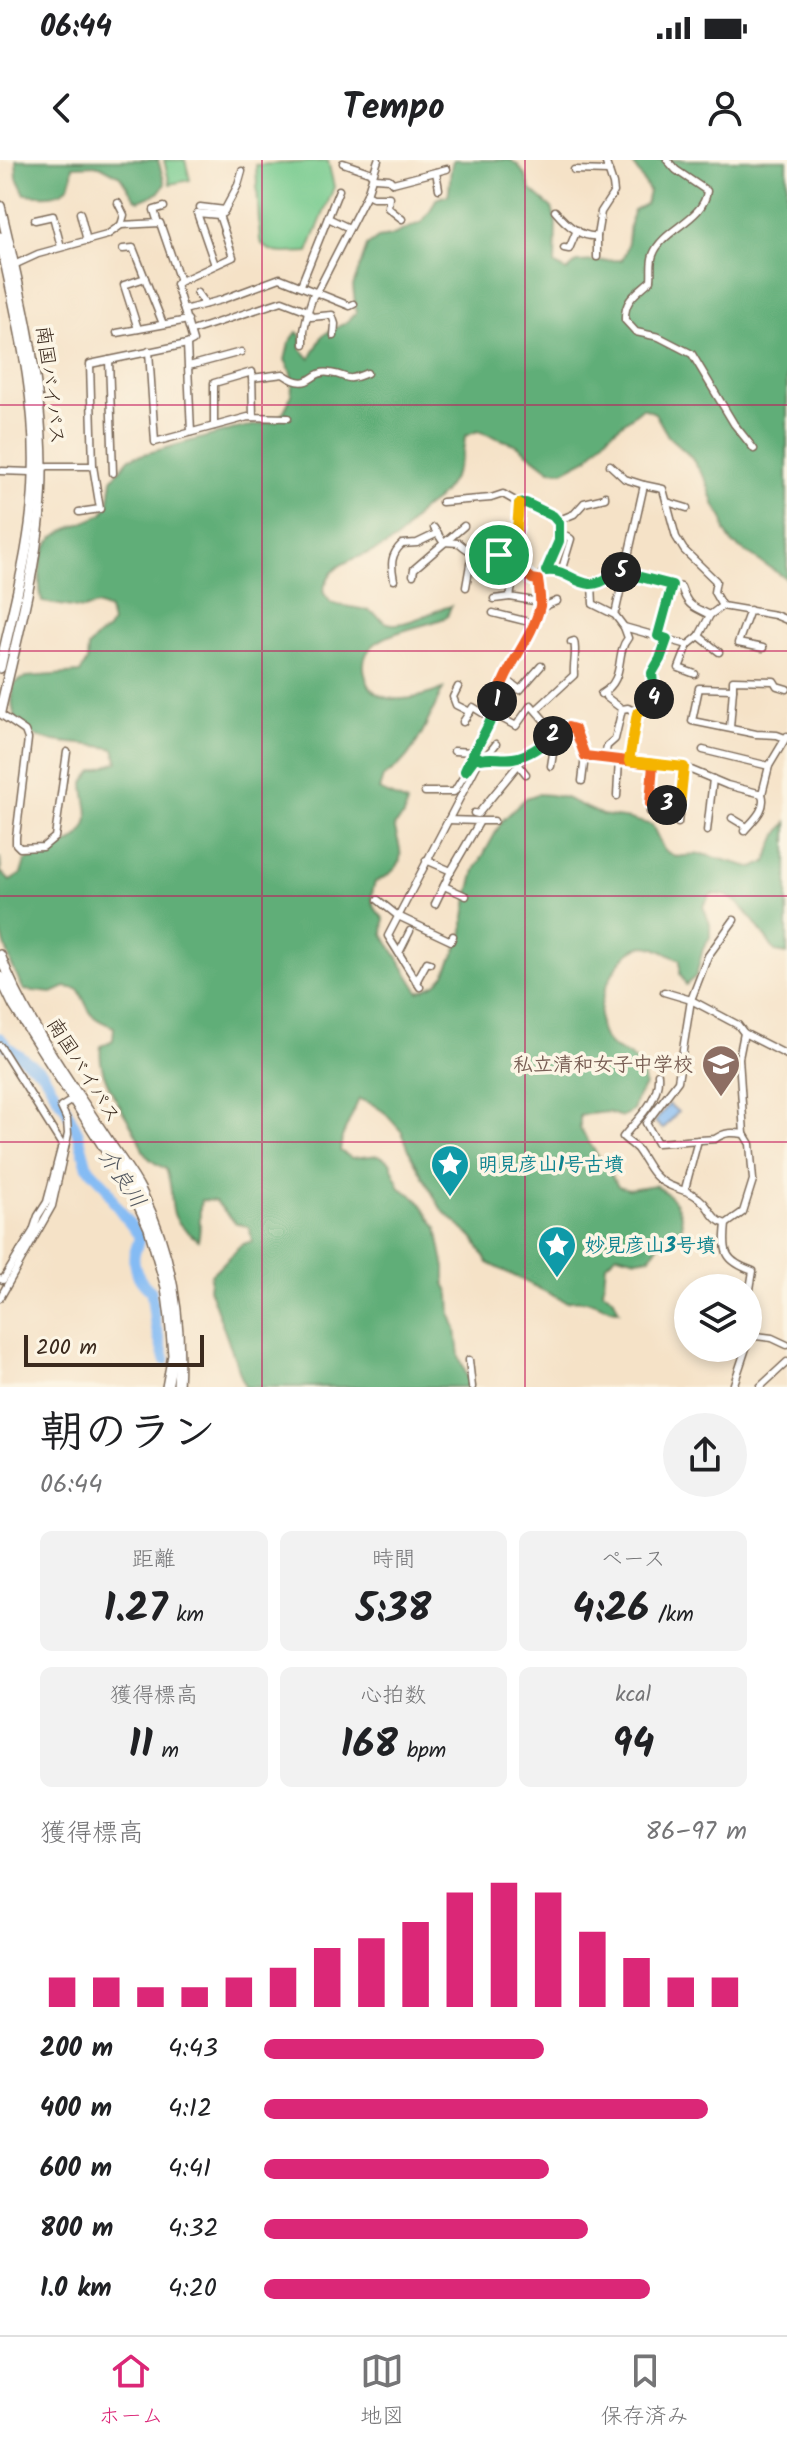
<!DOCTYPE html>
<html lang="ja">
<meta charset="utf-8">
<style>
body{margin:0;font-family:Kalam,"Klee One",sans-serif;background:#f2f2f2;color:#202124;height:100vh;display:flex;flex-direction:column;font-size:30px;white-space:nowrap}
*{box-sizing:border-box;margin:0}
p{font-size:26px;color:#757577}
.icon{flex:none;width:44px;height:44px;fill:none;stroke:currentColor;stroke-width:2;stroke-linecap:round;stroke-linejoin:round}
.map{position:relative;height:1227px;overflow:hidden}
.side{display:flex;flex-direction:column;background:#fff;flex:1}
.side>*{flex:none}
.buttons{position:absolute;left:674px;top:1114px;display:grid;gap:16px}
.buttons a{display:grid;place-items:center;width:88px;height:88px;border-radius:50%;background:#fff;box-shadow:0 4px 12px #0003;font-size:40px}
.scale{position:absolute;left:24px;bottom:20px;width:180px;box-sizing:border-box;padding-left:8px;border:4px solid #3b2a1e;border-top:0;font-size:22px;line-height:28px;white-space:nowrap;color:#3b2a1e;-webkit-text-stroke:6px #fcf5e5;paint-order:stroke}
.pin{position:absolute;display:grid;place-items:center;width:68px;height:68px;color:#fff;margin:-34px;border:4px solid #fff;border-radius:50%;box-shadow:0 2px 8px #0007}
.km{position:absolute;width:40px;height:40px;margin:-20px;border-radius:50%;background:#222;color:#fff;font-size:22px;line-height:40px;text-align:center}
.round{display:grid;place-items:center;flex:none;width:84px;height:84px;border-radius:42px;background:#f2f2f2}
.summary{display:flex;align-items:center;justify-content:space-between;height:136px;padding:0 40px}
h1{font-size:44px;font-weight:700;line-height:60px}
.stats{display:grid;grid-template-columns:repeat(3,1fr);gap:12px;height:136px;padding:8px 40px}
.stats div{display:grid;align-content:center;border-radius:12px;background:#f2f2f2;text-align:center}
.stats b{font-size:40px;font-weight:700}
.stats small{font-size:22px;font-weight:400}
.stats p{font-size:22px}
.chart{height:224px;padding:16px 40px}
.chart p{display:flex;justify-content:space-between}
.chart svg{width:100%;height:144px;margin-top:8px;stroke:#db2777;stroke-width:6}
ul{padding:0 40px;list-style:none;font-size:26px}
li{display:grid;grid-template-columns:128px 96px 1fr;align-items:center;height:60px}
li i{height:20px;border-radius:10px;background:#db2777}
.status{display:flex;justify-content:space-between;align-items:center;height:56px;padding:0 40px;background:#fff;direction:ltr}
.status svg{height:22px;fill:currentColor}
header{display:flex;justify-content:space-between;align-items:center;height:104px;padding:0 40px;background:#fff;font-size:36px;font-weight:700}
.dock{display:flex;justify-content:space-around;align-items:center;height:112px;border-top:2px solid #e0e0e0;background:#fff;font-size:22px;color:#757577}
.dock a{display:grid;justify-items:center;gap:4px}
.dock .selected{color:#db2777}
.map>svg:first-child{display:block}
</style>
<div class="status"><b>06:44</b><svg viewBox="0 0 49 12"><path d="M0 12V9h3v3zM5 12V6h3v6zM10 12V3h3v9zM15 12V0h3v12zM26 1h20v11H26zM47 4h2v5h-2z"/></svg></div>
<header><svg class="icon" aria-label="back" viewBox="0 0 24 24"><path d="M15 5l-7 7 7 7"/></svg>Tempo<svg class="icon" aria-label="person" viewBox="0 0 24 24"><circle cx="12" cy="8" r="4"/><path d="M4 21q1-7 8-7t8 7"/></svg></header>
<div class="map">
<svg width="787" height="1227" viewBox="0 0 787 1227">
<rect width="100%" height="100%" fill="#fcf5e5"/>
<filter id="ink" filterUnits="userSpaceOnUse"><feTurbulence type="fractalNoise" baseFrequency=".0125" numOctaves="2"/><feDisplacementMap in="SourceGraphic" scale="16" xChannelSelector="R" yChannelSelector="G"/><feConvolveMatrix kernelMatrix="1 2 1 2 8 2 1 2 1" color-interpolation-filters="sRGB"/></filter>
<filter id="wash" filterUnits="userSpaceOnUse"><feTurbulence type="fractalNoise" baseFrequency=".006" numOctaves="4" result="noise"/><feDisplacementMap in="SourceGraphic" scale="32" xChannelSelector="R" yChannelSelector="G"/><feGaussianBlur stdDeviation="1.8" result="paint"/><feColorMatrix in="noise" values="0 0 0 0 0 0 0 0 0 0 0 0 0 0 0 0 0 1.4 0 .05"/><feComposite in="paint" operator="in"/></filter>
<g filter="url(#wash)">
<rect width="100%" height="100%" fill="#f5e2c7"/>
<g fill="#75ca8d" stroke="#587a56" stroke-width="2">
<path d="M164 0H185L190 20 170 24Z"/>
<path d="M328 1 334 27 308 92C291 92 270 98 260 81L256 5Z"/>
</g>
<g fill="#60ae78" stroke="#4e6c4b" stroke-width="2">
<path d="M16 0H158L165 24 158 33 139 41 135 39 120 16 100 5 73 6C72 11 72 21 69 25 60 39 39 35 25 34L17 18Z"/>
<path d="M453 0H510L518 5 526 17 531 30 552 48 556 62 555 105 567 111 577 102 622 100C632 82 626 67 634 50L646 44 649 31 631 0H787V419L732 383 725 371 723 358 715 346 706 320 690 296 668 276 655 253 643 248 609 274 588 298 563 311 550 310 517 285 478 271 465 276C464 298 454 322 438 338 432 343 425 347 419 353 408 365 404 375 389 384 363 400 331 396 323 432L331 443C343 447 357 447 369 451 383 457 382 467 403 463 419 460 434 450 451 446L447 457C426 467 383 471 369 490 364 497 363 506 365 514 372 551 418 539 443 529 428 559 415 600 383 617L379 630 407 643 404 656 394 666C403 697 407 707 375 722 369 739 372 747 384 759L383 774 419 832 436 824 445 814 462 777 468 737 475 710 502 661 526 638 538 634 551 635 565 638 602 655 630 659 652 665 664 690 676 697 702 694 754 708 766 702 776 677 787 662V794L776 792C763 776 744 741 724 735 719 734 715 735 711 734L703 746 710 764V777L703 789 696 816 686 825 680 814V800C667 795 653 783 640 787 613 795 590 853 604 877 616 900 639 884 645 926L637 937 633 951 621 957 608 952 580 955V969L618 1026 629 1029 655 1025C673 1036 683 1048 682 1070L658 1085 650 1097 637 1099 617 1094 606 1104 603 1131 614 1139 619 1151C598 1146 590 1137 566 1142L488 1103 474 1079 442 1050 412 997 402 972 384 952 372 944 359 939 342 977 340 991 352 998 379 995 390 1002 400 1028 412 1035 422 1045 437 1068 445 1108V1123L450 1135 451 1155 456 1169 459 1196 471 1227H245L209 1128 211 1114 231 1096 240 1085 252 1081 249 1067 236 1063 215 1041 201 1040C198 1053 202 1066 198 1080 159 1053 179 1043 166 1009 158 1005 152 1002 146 995 141 989 141 984 138 978 125 950 96 919 101 886L113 880 114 867C85 856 92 852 78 829L65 827 52 833 24 830 12 806 0 769V697L1 712 10 721 21 714 25 701C46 693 90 683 88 654 87 643 84 633 84 622L93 611 118 602 114 589C73 577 0 595 14 524L26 517 80 513 87 501 88 487 97 477 108 470 112 463 109 450 97 445 83 449 42 442C38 422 37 389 57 375 70 366 89 362 104 353L109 341 112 319 130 298 235 269 277 261C292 242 298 221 285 200L289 183 297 172 302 177 301 189 310 199 323 175 347 162 356 153 353 126 367 86 378 78 391 76 422 62 430 51 436 39 448 35C451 23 449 12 453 0Z"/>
</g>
<path fill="#84bbf4" stroke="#607289" stroke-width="2" d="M669 944 678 952 663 969 655 962Z"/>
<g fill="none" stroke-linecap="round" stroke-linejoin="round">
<g stroke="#84bbf4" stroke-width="11">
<path d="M0 878 8 887 43 913 61 943"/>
<path d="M65 947 78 973 87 1006 106 1026 113 1041 139 1076C139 1083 135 1089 134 1096 133 1111 140 1122 151 1131L155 1164 165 1200"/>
</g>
</g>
</g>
<g filter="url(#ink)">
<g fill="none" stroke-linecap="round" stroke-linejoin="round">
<defs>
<g id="minor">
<path d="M667 0 676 10 707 31C704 60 662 69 653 95 650 103 652 112 651 120 637 133 624 139 625 160L636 172 659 177 692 194 734 264 754 289"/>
<path d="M343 3 369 12 375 18 389 19 393 23 447 9"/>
<path d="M574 10 609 11"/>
<path d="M436 12 439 29"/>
<path d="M367 34 373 37H389L388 48 402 59"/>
<path d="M118 43 124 55 121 65"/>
<path d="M200 47 225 50"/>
<path d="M555 51C565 63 580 78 597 76L601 52 614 32 613 24 605 0"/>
<path d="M80 53 87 81"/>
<path d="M219 55 223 53 238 25 242 11"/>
<path d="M328 58 349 68"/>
<path d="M35 60 53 56 61 87"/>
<path d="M158 63 154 50 164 47"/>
<path d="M597 76V97"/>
<path d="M564 88 569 89 577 70"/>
<path d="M123 89 133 88 163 164"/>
<path d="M179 122 233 97 219 55 197 53 215 105"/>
<path d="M301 125 339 30"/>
<path d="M197 133 205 144"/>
<path d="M184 150 221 140 280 118 350 146 354 144"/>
<path d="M138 169 124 125 145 118"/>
<path d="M192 171 282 141 308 151 313 136 318 130 367 34 378 0"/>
<path d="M117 173 188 160"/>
<path d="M187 184 191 272"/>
<path d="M304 184V171L308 151 311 157 332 155 335 164 334 176"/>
<path d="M149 191 155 282 248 257 288 258"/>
<path d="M109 200 113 313"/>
<path d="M189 206 241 192"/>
<path d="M252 218 283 214C312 234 309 209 330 213 351 216 343 223 367 213"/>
<path d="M214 266V223L252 212 253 257"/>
<path d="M610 305 625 319 644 325"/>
<path d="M0 311 31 312 48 306H93L90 204 187 184 193 181 176 124 179 122V118L160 63 121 65 107 75 38 94 14 105"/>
<path d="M442 342 491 338 503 334 517 342V369L504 381 499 395H505L532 419 538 420"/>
<path d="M667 342 687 348"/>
<path d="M518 344C528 342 533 348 542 351 574 363 555 389 546 411"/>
<path d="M79 352 100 349 93 306"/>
<path d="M557 361 574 354 584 343 605 338V336"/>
<path d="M434 368 443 382 459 383C472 395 481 396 499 395"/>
<path d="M477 379 478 394"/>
<path d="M516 405 510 437 540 442"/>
<path d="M561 412 571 379 567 376"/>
<path d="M413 415 414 409 464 366"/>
<path d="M394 420C391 405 390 395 402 384L417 383 438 373"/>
<path d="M538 420 540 445 524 487 508 510 487 570 474 590C514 612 535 587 568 567L575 569 585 596 684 607 727 625 762 634 769 606 787 576"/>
<path d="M538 420 542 413C562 406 571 423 589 424 602 425 612 411 625 412 643 413 663 423 681 427 688 447 692 446 710 455"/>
<path d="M592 424 593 444 615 455 624 467"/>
<path d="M466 427 472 393"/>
<path d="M494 439 510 437"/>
<path d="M538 449 557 441"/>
<path d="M616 450 644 325 663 329 676 377 684 390 716 421 714 432 722 446"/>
<path d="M750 450 738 483 763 488"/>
<path d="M493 453 533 463"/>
<path d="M658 476 672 425"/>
<path d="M699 476 719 492"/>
<path d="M688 485 679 508 695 514"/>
<path d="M504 523 507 520 520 530 541 506"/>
<path d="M458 527 453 537 456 545 470 552"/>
<path d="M605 532 606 537 622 549"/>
<path d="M601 534C627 519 614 495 628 478L624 467 688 485 699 476 710 455 722 446 775 455 787 460"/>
<path d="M536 550 574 515C573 503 577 493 574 481L571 482"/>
<path d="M0 554 25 571 28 579 16 677V684L20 688 43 687 55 677 67 592"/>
<path d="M494 554 516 566 531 545 556 574 551 606"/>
<path d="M463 562 473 547 492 559"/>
<path d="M730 568 733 529"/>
<path d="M785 578 777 575 756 574 692 561 699 528 733 529V520L774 521 777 526 787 529"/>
<path d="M703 590 769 606"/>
<path d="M454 591 473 592"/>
<path d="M605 597 607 586 615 579 622 549 628 548 637 553"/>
<path d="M629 601 637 553 646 549 654 540 652 513 660 499 667 479"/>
<path d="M518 604 526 614"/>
<path d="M582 621 585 596"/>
<path d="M425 632H454L476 596 481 599"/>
<path d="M617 636 619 599"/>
<path d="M650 644 680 646"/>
<path d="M650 652 653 604"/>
<path d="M474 653 478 654 527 594"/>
<path d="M732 658 747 667"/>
<path d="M480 661H494"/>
<path d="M678 663 684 607"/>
<path d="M707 671 713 619"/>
<path d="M744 671C753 660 767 650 762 634"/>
<path d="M426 700 451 711"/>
<path d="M444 726 466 736"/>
<path d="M378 740 398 756 451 781 453 776"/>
<path d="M435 744 451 711 480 661 448 660"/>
<path d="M734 760 708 796 691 840 678 921 646 963 657 983 715 979C725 972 732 972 744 974"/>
<path d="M399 793 410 771"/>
<path d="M416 822 427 802 430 803"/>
<path d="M420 827 388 776 477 605C482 597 489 595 496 584"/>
<path d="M664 832 691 840 738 865 744 873 787 895"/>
<path d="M0 886 62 985 47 1042 38 1056 33 1071 20 1092"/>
<path d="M658 914C660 940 639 957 623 977 627 981 633 985 637 989 646 1001 651 1016 665 1023 678 1031 691 1029 704 1043 712 1052 713 1060 726 1064 723 1092 724 1101 753 1111L748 1141"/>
<path d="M685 1029 698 980"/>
<path d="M726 1064 743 1052 753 1020 750 984 744 974 739 898 744 873"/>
<path d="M0 1119 3 1120 20 1092 24 1094"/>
<path d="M0 1138 52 1046 68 974 67 960 61 947 72 940"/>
<path d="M748 1175 772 1178 787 1185"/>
<path d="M469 1200 472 1227"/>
<path d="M733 1227 746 1188"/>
<path d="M760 1227 787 1202"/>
</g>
<g id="highway">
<path d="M0 46C20 130 41 218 42 305 43 388 18 472 0 552"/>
<path d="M0 77C16 155 37 234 34 314 33 381 14 444 0 508"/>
<path d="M0 795C25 862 72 925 111 985 121 1000 133 1015 141 1031 172 1093 182 1159 178 1227"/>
<path d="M0 817 14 846 133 1033 149 1068 166 1127 170 1158 173 1195 167 1227"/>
</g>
</defs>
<use href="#minor" stroke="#7c6a59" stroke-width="9"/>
<use href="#highway" stroke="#7c6a59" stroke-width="12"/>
<use href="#minor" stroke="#fff" stroke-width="6"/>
<use href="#highway" stroke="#fff" stroke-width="9"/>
</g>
</g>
<g fill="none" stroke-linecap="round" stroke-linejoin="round" filter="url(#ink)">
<defs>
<path id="split-1" d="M497 541C504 507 532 481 540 446 541 438 539 428 538 420L532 419 505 395H499"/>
<path id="split-2" d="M497 541C491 567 475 587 465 611L476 596 481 599C491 596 502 600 513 598 528 596 541 586 553 576"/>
<path id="split-3" d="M553 576 568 567 575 569 585 596 653 604 650 644 667 645"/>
<path id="split-4" d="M654 539 646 549 637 553 629 601 684 607 680 646 667 645"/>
<path id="split-5" d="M621 412 672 425 658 476 667 479 660 499 652 513 654 539"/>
<path id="split-6" d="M519 344 526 343 553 356 559 363V381L546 411C566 409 574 423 590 424 600 425 611 415 621 412"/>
<path id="split-7" d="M499 395 504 381 517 369 519 344"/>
</defs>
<use href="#split-1" stroke="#fff" stroke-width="16"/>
<use href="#split-2" stroke="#fff" stroke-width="16"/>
<use href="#split-3" stroke="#fff" stroke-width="16"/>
<use href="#split-4" stroke="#fff" stroke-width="16"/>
<use href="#split-5" stroke="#fff" stroke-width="16"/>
<use href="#split-6" stroke="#fff" stroke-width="16"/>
<use href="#split-7" stroke="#fff" stroke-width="16"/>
<use href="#split-1" stroke="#f0652b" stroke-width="10"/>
<use href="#split-2" stroke="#22a559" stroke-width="10"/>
<use href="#split-3" stroke="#f0652b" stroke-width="10"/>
<use href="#split-4" stroke="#f5b400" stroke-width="10"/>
<use href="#split-5" stroke="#22a559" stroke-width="10"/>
<use href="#split-6" stroke="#22a559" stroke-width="10"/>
<use href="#split-7" stroke="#f5b400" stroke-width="10"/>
</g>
<path fill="none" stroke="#c2185b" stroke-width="2" stroke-opacity="0.55" d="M262 0V1227M525 0V1227M0 245H787M0 491H787M0 736H787M0 982H787"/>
<defs>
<symbol id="school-pin" viewBox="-11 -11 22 30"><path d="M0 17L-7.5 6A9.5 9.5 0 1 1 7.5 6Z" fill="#8d6e63" stroke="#fcf5e5"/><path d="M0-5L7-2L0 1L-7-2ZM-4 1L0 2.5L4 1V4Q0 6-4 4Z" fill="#fff"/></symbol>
<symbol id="sight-pin" viewBox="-11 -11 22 30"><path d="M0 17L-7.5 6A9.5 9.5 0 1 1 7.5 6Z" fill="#0f9aa8" stroke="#fcf5e5"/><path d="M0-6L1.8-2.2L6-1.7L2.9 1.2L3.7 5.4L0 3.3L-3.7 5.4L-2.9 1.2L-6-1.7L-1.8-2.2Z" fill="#fff"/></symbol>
</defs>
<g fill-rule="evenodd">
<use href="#school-pin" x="699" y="882" width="44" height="60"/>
<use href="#sight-pin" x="428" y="982" width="44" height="60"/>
<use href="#sight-pin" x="535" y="1063" width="44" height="60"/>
</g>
<g text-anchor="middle" stroke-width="7" stroke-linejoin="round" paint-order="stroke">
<g font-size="20" fill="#3b2a1e" stroke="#fcf5e5">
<text transform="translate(51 225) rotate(83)" y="7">南国バイパス</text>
<text transform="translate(84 910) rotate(58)" y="7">南国バイパス</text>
</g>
<g font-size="20" font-weight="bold" fill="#785e54" stroke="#fcf5e5" text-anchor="end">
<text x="693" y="911">私立清和女子中学校</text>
</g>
<g font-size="20" font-weight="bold" fill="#0d838f" stroke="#fcf5e5" text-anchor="start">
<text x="478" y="1011">明見彦山1号古墳</text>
<text x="585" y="1092">妙見彦山3号墳</text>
</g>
<g font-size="22" font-style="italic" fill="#51565e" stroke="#fcf5e5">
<text transform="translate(123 1018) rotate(56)" y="8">介良川</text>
</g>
</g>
</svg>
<div class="buttons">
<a><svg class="icon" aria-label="layers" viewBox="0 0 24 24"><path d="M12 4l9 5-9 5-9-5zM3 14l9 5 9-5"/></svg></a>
</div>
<div class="scale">200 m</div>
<div class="pin" style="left:499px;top:395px;background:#1e9e55"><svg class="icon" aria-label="arrive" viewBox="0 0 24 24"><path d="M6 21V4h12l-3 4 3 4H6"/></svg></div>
<b class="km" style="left:497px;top:541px">1</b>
<b class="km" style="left:553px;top:576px">2</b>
<b class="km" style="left:667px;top:645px">3</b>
<b class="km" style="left:654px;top:539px">4</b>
<b class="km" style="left:621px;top:412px">5</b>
</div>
<section class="side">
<div class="summary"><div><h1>朝のラン</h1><p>06:44</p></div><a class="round"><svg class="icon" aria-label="share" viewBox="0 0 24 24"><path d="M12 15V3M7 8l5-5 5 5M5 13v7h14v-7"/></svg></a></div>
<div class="stats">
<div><p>距離</p><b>1.27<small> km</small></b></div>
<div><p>時間</p><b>5:38</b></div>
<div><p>ペース</p><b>4:26<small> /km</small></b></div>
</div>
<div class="stats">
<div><p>獲得標高</p><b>11<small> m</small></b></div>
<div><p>心拍数</p><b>168<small> bpm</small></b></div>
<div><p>kcal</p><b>94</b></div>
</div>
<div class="chart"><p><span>獲得標高</span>86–97 m</p>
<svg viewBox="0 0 160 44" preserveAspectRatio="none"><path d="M5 44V35M15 44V35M25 44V38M35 44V38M45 44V35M55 44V32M65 44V26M75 44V23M85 44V18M95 44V9M105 44V6M115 44V9M125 44V21M135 44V29M145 44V35M155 44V35"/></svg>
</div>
<ul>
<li><b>200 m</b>4:43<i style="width:58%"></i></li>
<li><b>400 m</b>4:12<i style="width:92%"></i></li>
<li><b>600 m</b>4:41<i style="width:59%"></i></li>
<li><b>800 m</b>4:32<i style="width:67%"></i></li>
<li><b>1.0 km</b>4:20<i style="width:80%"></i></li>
</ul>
</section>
<nav class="dock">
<a class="selected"><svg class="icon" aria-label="home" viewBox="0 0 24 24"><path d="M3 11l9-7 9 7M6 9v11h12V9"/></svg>ホーム</a>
<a><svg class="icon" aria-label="map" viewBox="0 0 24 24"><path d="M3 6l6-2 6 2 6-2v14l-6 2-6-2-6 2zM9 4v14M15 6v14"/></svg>地図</a>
<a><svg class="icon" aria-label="saved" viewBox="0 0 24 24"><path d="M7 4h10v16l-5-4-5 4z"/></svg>保存済み</a>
</nav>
